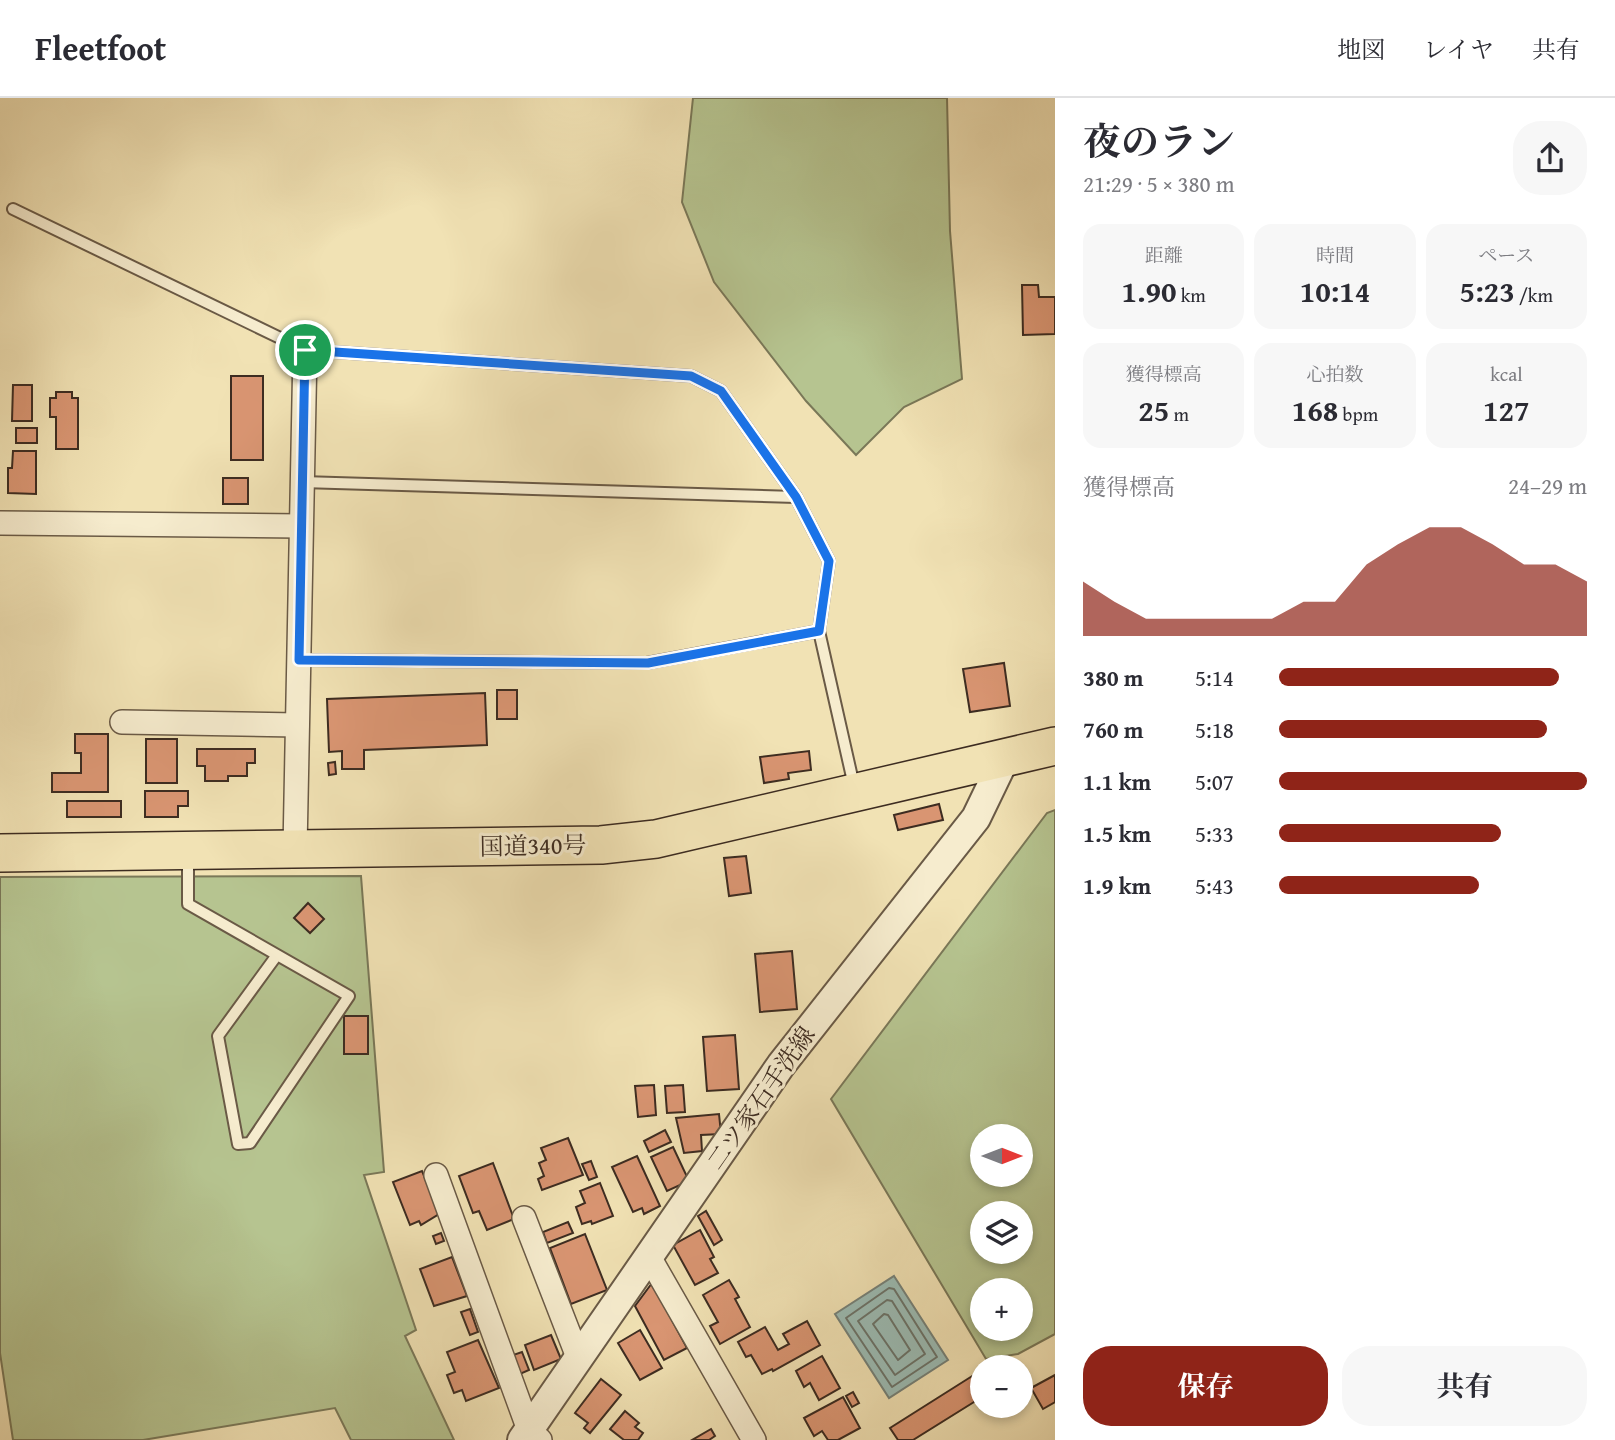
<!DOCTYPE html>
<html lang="ja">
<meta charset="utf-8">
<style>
body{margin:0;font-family:"Gentium Book Plus","Noto Serif JP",serif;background:#f7f7f7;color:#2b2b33;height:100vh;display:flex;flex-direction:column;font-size:26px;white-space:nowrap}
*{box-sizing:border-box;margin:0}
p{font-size:23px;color:#7c7c81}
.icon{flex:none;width:38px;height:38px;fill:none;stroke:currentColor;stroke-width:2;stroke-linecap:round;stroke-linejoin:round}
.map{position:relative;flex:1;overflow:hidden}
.sheet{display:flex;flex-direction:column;background:#fff;width:560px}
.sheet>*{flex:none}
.needle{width:46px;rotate:90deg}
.fabs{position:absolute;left:970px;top:1026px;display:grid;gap:14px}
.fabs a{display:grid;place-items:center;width:63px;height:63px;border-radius:50%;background:#fff;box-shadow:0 4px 10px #0003;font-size:35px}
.pin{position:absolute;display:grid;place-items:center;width:60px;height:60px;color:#fff;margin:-30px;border:4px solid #fff;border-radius:50%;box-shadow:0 2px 7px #0007}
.round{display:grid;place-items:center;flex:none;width:74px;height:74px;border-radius:28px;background:#f7f7f7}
.headline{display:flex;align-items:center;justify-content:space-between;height:119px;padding:0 28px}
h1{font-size:38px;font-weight:700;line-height:52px}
.figures{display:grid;grid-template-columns:repeat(3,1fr);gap:10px;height:119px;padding:7px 28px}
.figures div{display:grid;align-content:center;border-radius:18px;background:#f7f7f7;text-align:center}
.figures b{font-size:30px;font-weight:700}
.figures small{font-size:19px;font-weight:400}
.figures p{font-size:19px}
.chart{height:196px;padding:14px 28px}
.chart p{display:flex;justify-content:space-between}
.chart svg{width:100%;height:126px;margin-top:7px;fill:#8f2418;opacity:.7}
.cta{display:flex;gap:14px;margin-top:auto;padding:14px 28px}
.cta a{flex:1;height:80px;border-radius:28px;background:#8f2418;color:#fff;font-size:28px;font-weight:700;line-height:80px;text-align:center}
.cta a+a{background:#f7f7f7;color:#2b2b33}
ul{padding:0 28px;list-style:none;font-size:23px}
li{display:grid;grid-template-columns:112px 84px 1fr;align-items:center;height:52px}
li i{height:18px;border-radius:9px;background:#8f2418}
header{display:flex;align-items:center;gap:42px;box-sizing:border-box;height:98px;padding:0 35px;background:#fff;border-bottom:2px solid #e1e1e2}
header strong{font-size:33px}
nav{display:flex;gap:38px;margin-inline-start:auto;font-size:24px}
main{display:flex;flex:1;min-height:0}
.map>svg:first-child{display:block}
</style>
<header>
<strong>Fleetfoot</strong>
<nav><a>地図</a><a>レイヤ</a><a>共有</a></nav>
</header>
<main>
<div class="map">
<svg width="1055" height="1342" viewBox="0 0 1055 1342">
<rect width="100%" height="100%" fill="#f1e2b4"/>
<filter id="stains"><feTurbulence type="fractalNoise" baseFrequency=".00286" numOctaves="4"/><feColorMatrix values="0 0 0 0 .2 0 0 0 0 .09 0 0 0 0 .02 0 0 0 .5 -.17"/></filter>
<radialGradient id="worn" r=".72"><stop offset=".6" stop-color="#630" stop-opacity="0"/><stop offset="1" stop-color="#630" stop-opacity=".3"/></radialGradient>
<g fill="#b6c490" stroke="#7a7858" stroke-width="2" fill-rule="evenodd">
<path d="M693 0H947L950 133 962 281 904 309 856 357 806 303 714 184 682 104Z"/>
<path d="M1055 712V1236L1018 1256 986 1261 831 1001 1047 715ZM982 1038H1020V1076H982ZM982 1115H1020V1153H982ZM982 1192H1020V1230H982Z"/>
<path d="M361 778 384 1074 364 1077 416 1232 405 1238 454 1342H351L335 1310 143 1342H13L0 1255V779Z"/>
</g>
<path fill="#9cbcb4" stroke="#768279" stroke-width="2" d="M894 1178 948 1262 889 1300 835 1216Z"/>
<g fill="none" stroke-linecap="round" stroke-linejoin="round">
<g stroke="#6c746a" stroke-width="2">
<path d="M889 1190 894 1191 937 1259 892 1289 846 1220Z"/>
<path d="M887 1202 892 1203 925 1256 895 1277 858 1223Z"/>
<path d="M884 1216 888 1217 910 1252 898 1262 873 1226Z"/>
</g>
</g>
<g fill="#d99572" stroke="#3d2c21" stroke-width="2">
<path d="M1022 187H1038L1039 199H1055V236L1023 237Z"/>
<rect x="231" y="278" width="32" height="84"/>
<path d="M13 287H32V323H12Z"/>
<path d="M56 294H72V300H78V351H56V319H50V300H56Z"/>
<rect x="16" y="330" width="21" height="15"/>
<path d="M13 353H36V396L8 395V370H12Z"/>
<rect x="223" y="380" width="25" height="26"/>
<path d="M1004 565 1010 608 970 614 963 571Z"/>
<rect x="497" y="592" width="20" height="29"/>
<path d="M485 595 487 647 364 652V671H342V653L329 654 327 601Z"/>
<path d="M75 636H108V694H52V675H81V655H75Z"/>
<rect x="146" y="641" width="31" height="44"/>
<path d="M197 651H255V665H247V678H228V683H205V668H197Z"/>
<path d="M809 653 811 672 788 675 789 681 764 685 760 659Z"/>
<path d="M335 664 336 676 329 677 328 665Z"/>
<path d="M145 693H188V708H178V719H145Z"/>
<rect x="67" y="703" width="54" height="16"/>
<path d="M939 706 943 722 898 732 894 717Z"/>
<path d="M746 758 751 795 729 798 724 760Z"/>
<path d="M308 805 324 821 310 835 294 820Z"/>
<path d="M792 853 797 911 760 914 755 856Z"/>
<rect x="344" y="918" width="24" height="38"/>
<path d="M735 937 739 991 707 993 703 939Z"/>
<path d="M654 987 656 1017 638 1019 635 988Z"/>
<path d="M683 987 685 1014 667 1015 665 988Z"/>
<path d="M719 1016 721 1036 701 1037 702 1053 684 1055 676 1020Z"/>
<path d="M665 1032 671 1044 649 1054 644 1043Z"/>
<path d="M568 1040 583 1077 542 1092 538 1081 544 1078 539 1065 546 1062 541 1050Z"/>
<path d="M673 1049 689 1083 667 1093 651 1059Z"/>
<path d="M637 1058 660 1108 644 1116 642 1110 633 1114 612 1069Z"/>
<path d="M591 1063 597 1079 589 1082 582 1066Z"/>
<path d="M493 1065 514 1121 487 1132 479 1113 473 1115 459 1078Z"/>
<path d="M422 1073 439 1116 421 1127 419 1123 410 1127 393 1084Z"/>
<path d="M600 1085 613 1118 592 1126 591 1123 582 1126 576 1109 585 1105 580 1093Z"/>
<path d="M706 1113 722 1142 714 1147 698 1118Z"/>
<path d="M568 1124 573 1135 547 1145 543 1134Z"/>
<path d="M700 1132 714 1159 710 1161 718 1175 695 1187 673 1147Z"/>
<path d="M441 1135 444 1143 436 1146 433 1138Z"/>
<path d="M585 1136 607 1192 571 1206 550 1150Z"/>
<path d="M452 1159 467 1198 434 1208 420 1171Z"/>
<path d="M729 1182 739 1199 735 1201 750 1229 720 1246 710 1228 718 1224 703 1197Z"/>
<path d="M652 1185 687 1250 664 1262 635 1208Z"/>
<path d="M470 1211 478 1234 470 1237 461 1214Z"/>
<path d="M807 1223 820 1247 773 1273 772 1271 762 1276 751 1257 746 1259 738 1244 765 1229 778 1252 789 1246 783 1236Z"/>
<path d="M640 1232 662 1270 640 1282 618 1245Z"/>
<path d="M551 1237 561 1261 534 1272 525 1247Z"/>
<path d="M478 1242 499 1290 466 1303 462 1292 454 1295 447 1277 455 1274 447 1254Z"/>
<path d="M522 1254 529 1272 520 1276 513 1257Z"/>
<path d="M822 1258 840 1290 819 1302 810 1285 804 1289 796 1273Z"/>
<path d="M977 1275 982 1282V1299L913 1342H898L890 1330Z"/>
<path d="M1055 1277V1304L1043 1311 1031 1290Z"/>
<path d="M601 1281 621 1297 590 1335 584 1330 588 1325 575 1315Z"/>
<path d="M853 1294 859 1305 852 1309 846 1298Z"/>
<path d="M843 1299 860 1330 838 1342H828L822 1333 814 1338 804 1320Z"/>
<path d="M625 1313 639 1325 635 1329 643 1335 638 1342H624L610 1331Z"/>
<path d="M711 1331 715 1338 709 1342H692Z"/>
</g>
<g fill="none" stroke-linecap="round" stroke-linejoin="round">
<defs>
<g id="service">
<path d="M13 111 305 252 691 278 721 293 796 399 829 463 819 533 854 688"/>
<path d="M302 384 796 399"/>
<path d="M299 562 647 565 819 533"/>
<path d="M188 759V806L349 898 250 1045 238 1046 218 938 277 857"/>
</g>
<g id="minor">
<path d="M0 425 301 428"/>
<path d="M122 624 297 627"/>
<path d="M295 751 305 252"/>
<path d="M436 1077 529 1332 540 1342"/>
<path d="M524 1120 578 1259"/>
<path d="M648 1157 754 1342"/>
</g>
<path id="tertiary" d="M522 1342 781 967 976 720 1004 662"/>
<path id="trunk" d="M0 755 601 747 656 741 1055 648"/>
</defs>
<use href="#service" stroke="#6a5a46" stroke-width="14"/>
<use href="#minor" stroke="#6a5a46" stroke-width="26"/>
<use href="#tertiary" stroke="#6a5a46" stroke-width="32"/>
<use href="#trunk" stroke="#3d2c21" stroke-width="40"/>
<use href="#service" stroke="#f6ecce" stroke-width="10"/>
<use href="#minor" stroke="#f6ecce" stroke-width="23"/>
<use href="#tertiary" stroke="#f6ecce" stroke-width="28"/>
<use href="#trunk" stroke="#f1e2b4" stroke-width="37"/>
</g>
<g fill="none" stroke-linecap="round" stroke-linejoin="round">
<defs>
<path id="route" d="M305 252 691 278 721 293 796 399 829 463 819 533 648 565 299 562Z"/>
</defs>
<use href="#route" stroke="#fff" stroke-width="14"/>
<use href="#route" stroke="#1a73e8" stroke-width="9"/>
</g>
<g text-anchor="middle" stroke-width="6" stroke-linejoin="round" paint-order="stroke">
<g font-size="24" fill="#3d2c21" stroke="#f6ecce">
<text transform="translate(533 748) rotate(-1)" y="8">国道340号</text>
<text transform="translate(761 1000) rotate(-55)" y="8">二ツ家石手洗線</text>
</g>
</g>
<rect width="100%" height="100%" filter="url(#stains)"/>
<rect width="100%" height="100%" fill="url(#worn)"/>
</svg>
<div class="fabs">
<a><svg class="needle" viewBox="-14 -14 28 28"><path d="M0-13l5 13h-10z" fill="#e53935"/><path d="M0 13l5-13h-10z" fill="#7c7c81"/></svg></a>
<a><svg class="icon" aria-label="layers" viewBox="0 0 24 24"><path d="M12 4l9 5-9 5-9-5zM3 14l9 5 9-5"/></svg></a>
<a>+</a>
<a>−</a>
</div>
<div class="pin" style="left:305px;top:252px;background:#1e9e55"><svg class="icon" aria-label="arrive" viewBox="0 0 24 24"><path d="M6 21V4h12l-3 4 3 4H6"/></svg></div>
</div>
<section class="sheet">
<div class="headline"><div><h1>夜のラン</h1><p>21:29 · 5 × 380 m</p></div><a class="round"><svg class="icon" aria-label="share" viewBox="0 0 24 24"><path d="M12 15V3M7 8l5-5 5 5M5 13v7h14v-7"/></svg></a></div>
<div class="figures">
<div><p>距離</p><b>1.90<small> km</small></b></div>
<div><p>時間</p><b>10:14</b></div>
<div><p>ペース</p><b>5:23<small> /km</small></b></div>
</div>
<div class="figures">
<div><p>獲得標高</p><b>25<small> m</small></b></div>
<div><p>心拍数</p><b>168<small> bpm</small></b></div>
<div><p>kcal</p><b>127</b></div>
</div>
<div class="chart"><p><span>獲得標高</span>24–29 m</p>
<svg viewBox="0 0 160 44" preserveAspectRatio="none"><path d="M0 44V25L10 32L20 38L30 38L40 38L50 38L60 38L70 32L80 32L90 19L100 12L110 6L120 6L130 12L140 19L150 19L160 25V44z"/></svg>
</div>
<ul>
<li><b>380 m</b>5:14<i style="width:91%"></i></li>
<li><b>760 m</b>5:18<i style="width:87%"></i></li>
<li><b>1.1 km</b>5:07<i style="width:100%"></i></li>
<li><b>1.5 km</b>5:33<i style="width:72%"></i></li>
<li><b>1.9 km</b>5:43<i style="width:65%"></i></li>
</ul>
<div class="cta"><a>保存</a><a>共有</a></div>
</section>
</main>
